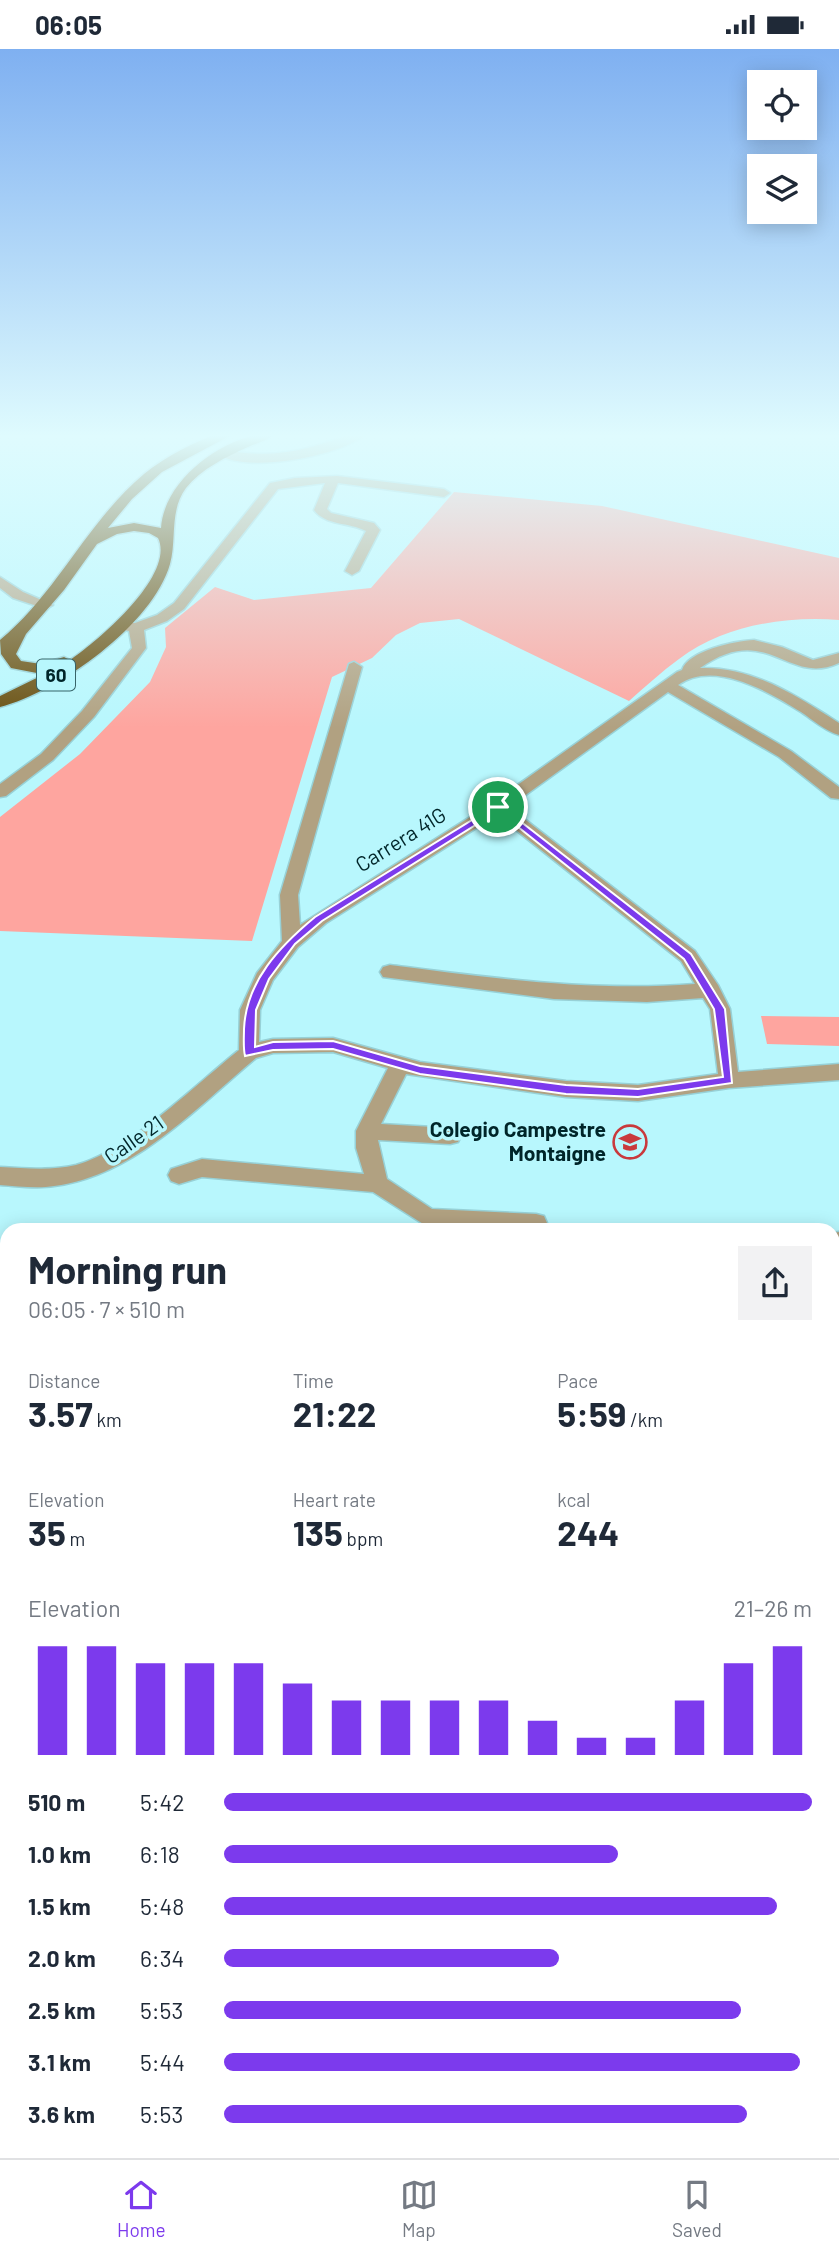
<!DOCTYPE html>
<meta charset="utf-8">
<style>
body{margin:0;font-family:Barlow,sans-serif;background:#f2f2f3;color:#1f2937;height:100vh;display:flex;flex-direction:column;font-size:26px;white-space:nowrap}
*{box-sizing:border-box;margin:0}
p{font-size:23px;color:#747a83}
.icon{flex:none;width:38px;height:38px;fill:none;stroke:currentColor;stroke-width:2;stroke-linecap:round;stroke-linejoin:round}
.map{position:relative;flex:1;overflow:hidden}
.side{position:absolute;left:0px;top:1174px;width:840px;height:936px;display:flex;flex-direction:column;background:#fff;border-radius:21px 21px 0 0;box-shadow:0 4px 18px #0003}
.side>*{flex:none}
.buttons{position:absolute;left:747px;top:21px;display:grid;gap:14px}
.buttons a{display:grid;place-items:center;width:70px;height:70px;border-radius:0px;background:#fff;box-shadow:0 4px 18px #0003;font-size:35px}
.pin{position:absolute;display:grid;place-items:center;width:60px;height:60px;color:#fff;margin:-30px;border:4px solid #fff;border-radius:50%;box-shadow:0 2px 7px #0007}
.round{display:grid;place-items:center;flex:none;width:74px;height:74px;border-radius:0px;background:#f2f2f3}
.head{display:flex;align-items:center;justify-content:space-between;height:119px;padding:0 28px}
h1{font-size:38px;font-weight:700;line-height:52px}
.metrics{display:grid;grid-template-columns:repeat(3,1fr);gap:10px;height:119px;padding:7px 28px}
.metrics div{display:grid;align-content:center}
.metrics b{font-size:35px;font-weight:700}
.metrics small{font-size:19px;font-weight:400}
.metrics p{font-size:19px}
.chart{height:196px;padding:14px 28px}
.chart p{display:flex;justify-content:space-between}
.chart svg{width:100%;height:126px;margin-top:7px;stroke:#7c3aed;stroke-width:6}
ul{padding:0 28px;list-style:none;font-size:23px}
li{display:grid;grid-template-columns:112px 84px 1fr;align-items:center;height:52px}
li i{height:18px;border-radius:9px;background:#7c3aed}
.status{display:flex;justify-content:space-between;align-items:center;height:49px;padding:0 35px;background:#fff;direction:ltr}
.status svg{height:19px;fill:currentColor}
.menu{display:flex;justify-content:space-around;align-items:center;height:98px;border-top:2px solid #e0e1e3;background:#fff;font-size:19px;color:#747a83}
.menu a{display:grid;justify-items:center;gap:4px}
.menu .current{color:#7c3aed}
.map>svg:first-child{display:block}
</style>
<div class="status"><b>06:05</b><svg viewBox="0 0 49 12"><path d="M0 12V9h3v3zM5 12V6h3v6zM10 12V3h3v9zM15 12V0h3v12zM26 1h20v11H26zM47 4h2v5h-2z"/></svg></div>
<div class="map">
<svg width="839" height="2109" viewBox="0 0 839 2109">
<rect width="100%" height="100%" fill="#b8f7fd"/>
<g fill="#fea59f">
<path d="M454 443 602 457 839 509V571C785 567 724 576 679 610 661 623 645 638 629 652L459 570 420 574 396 586 372 609 332 628 252 892 0 882V768L80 705 150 633 166 598 165 579 215 538 254 551 371 539Z"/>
<path d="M761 967 839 968V997L767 995Z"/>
</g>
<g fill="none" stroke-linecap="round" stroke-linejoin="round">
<defs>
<g id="minor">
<path d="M352 384H368C342 407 245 426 216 404L222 400C268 411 309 402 352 384Z"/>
<path d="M337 427 444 440 450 444 444 448 338 434 327 460 331 464 374 474 380 481 359 522 352 526 345 522 366 482C349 473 326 477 314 461L325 434 278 440 184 560 167 572 144 581 146 599 94 668 53 711 6 747 0 748V735L41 705 82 662 132 599 129 582 119 580 117 577 119 574H135L157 566 174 554 270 434 295 429Z"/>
<path d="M0 528 23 543 53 556 46 560 13 549 0 539Z"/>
<path d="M754 591 782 598 813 611 839 604V614C787 638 768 571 700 619 752 617 797 647 839 674V686C825 682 813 671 801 663 769 643 714 610 678 636L791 702 839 738V750L831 749 779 708 668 643 509 758 695 902 718 936 730 960 738 1023 839 1015V1031L729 1039 638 1052 566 1048 406 1025 381 1075 450 1079 458 1081 461 1087 458 1093 450 1095 378 1091 387 1130 432 1160 536 1165 544 1167 547 1174 542 1181 428 1178 373 1143 202 1128 179 1135 171 1132 168 1126 171 1120 202 1110 364 1125 356 1099V1082L388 1019 333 1003 273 1004 256 1009C196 1059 134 1127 54 1137 37 1140 17 1137 0 1136V1118C25 1119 51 1122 76 1116 130 1101 194 1037 239 1001L240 961 257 924 282 892 280 846 349 615 354 613 362 618 298 846 300 876 492 754 677 623 682 621C688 602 734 592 754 591ZM497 766 681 912 695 935C592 943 492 929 390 916L383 918 380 923 383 928 554 950 647 953 703 949 710 960 718 1025 638 1036 566 1032 420 1013 333 989 273 990 259 993 260 961 273 931 298 898 326 874Z"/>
<path d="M839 1183V1203L833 1204V1184Z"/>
<path d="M7 1276V1298L0 1299V1277Z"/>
<path d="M833 1367 839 1369V1393L833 1391Z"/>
<path d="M833 1526 839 1528V1556L833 1554Z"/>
<path d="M7 1580V1608L0 1611V1583Z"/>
</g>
<path id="highway" d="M219 384H235L162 423 132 450 108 479 134 474 161 479C164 429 228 383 276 384 269 391 257 394 248 398 226 408 201 420 186 439 169 462 177 490 170 515 153 575 59 643 0 658V647L53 621 42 625 11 619 1 605 0 591C57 544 87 473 144 425 166 407 193 394 219 384ZM134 482 149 484 158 489C176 526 97 593 70 611L64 608 41 615 21 612 16 605 26 585 64 541 97 495 117 485Z"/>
</defs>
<use href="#minor" stroke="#97d1d7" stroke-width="3"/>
<use href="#highway" stroke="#97d1d7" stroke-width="3"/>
<use href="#minor" fill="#b1a181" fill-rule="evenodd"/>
<use href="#highway" fill="#694e0e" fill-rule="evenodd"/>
</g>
<path fill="#6bb8d5" d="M839 1696V1861L833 1842V1697Z"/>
<path fill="#7cd6f8" stroke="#5796ae" stroke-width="2" d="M839 1696V1812L833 1794V1697Z"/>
<linearGradient id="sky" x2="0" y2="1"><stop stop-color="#7fb0f1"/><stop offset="0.57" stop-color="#dffbfe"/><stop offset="1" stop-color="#dffbfe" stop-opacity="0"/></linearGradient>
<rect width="839" height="679" fill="url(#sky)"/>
<path fill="#7c3aed" stroke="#fff" stroke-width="2" fill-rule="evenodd" d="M498 755 691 905 725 960 732 1034 638 1048 566 1045 420 1025 333 1000 273 1001 245 1007C243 998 244 989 244 980 246 932 280 897 315 868ZM498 762 684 910 714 960 723 1028 638 1040 566 1036 420 1017 333 992 273 993 255 998 256 961 269 930 295 895 322 872Z"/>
<defs>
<symbol id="school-ring" viewBox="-11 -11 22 22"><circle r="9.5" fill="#b8f7fd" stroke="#c9393c" stroke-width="1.5"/><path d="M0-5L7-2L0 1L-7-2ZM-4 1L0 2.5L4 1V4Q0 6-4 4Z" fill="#c9393c"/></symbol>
</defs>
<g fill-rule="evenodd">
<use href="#school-ring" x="611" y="1074" width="38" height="38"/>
</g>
<g text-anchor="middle" stroke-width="7" stroke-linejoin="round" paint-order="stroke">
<rect fill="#b8f7fd" stroke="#376469" stroke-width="2" x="37" y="610.5" width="38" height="31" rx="5"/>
<g font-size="19" font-weight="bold" fill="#002529">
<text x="56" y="633">60</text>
</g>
<g font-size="21" fill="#002529" stroke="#b8f7fd">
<text transform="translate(401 791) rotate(-32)" y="7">Carrera 41G</text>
<text transform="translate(134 1091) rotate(-35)" y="7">Calle 21</text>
</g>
<g font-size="21" font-weight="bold" fill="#002529" stroke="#b8f7fd" text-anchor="end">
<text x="606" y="1088">Colegio Campestre<tspan x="606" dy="24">Montaigne</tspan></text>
</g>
</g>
</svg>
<div class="buttons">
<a><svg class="icon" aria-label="locate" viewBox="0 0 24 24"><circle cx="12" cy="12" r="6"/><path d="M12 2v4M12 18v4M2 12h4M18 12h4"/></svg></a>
<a><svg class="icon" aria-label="layers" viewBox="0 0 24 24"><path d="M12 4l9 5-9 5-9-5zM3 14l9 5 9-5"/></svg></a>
</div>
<div class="pin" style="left:498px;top:758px;background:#1e9e55"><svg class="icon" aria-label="arrive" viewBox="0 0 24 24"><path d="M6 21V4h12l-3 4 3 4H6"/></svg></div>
<section class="side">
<div class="head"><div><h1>Morning run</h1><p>06:05 · 7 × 510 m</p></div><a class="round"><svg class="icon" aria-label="share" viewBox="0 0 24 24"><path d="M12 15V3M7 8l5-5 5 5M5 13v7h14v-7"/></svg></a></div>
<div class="metrics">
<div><p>Distance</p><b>3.57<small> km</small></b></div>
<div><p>Time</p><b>21:22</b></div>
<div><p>Pace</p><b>5:59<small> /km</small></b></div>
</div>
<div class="metrics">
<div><p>Elevation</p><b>35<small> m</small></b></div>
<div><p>Heart rate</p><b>135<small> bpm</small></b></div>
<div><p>kcal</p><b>244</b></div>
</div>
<div class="chart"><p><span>Elevation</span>21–26 m</p>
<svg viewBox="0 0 160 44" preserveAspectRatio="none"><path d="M5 44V6M15 44V6M25 44V12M35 44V12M45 44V12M55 44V19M65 44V25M75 44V25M85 44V25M95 44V25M105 44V32M115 44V38M125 44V38M135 44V25M145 44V12M155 44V6"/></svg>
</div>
<ul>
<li><b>510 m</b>5:42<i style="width:100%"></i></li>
<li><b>1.0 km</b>6:18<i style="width:67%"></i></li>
<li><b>1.5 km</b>5:48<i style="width:94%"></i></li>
<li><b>2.0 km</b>6:34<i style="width:57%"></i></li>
<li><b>2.5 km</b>5:53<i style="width:88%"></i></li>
<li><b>3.1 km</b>5:44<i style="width:98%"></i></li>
<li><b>3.6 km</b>5:53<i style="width:89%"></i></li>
</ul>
</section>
</div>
<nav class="menu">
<a class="current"><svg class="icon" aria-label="home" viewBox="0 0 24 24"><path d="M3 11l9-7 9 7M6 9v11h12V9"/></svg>Home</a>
<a><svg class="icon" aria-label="map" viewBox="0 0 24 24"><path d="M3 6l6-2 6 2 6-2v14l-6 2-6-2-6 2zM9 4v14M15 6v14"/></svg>Map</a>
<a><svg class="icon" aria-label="saved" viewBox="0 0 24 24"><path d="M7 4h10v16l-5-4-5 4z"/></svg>Saved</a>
</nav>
